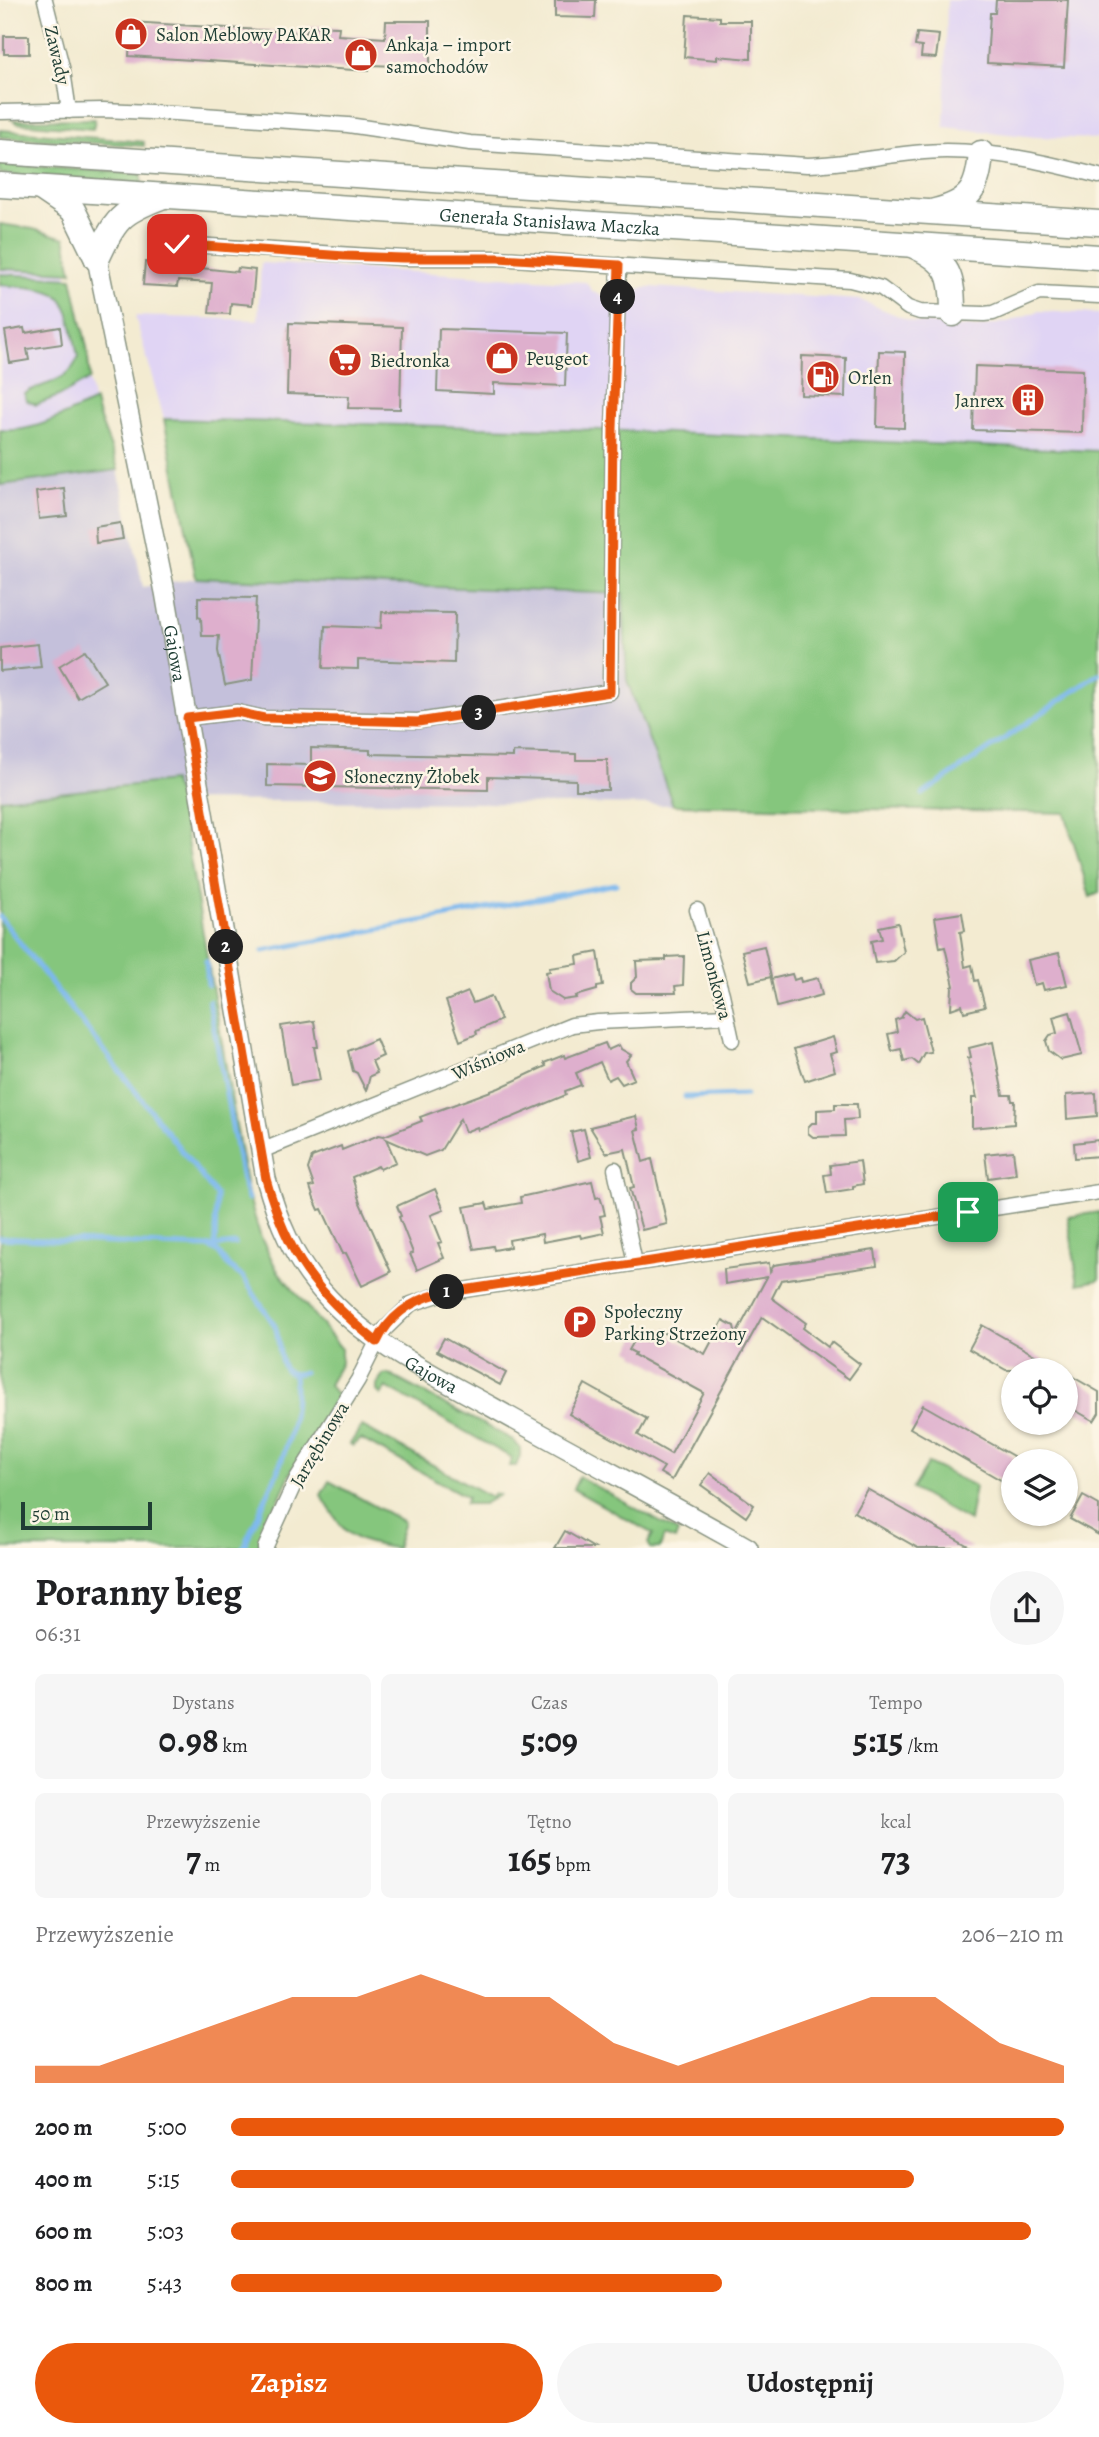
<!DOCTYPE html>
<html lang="pl">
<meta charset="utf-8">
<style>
body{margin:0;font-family:Alegreya,serif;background:#f6f6f6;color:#202124;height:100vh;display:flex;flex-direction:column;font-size:26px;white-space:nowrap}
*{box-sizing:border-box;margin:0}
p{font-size:23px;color:#757577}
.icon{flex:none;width:38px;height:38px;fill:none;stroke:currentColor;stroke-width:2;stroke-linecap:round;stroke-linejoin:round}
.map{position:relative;height:1548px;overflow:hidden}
.side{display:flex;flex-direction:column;background:#fff;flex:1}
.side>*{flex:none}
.fabs{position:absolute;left:1001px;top:1358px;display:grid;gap:14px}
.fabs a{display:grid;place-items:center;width:77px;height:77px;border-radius:50%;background:#fff;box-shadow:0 2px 5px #0004;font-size:35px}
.scale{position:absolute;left:21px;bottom:18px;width:131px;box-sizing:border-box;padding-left:7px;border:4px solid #1f3d34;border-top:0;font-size:19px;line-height:24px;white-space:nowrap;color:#1f3d34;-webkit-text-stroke:5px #fcf5e5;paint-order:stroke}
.pin{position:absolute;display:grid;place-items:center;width:60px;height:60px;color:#fff;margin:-30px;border-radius:14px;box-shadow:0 4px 10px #0006}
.km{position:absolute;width:35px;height:35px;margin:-18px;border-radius:50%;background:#222;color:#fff;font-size:19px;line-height:35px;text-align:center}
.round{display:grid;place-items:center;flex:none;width:74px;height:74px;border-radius:37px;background:#f6f6f6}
.head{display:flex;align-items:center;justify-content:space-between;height:119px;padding:0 35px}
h1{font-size:38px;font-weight:700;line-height:52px}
.metrics{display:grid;grid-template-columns:repeat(3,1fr);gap:10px;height:119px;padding:7px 35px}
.metrics div{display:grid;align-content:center;border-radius:10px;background:#f6f6f6;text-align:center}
.metrics b{font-size:35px;font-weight:700}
.metrics small{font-size:19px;font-weight:400}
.metrics p{font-size:19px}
.chart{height:196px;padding:14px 35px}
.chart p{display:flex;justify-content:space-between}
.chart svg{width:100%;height:126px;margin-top:7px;fill:#ea580c;opacity:.7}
.action{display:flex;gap:14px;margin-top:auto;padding:14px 35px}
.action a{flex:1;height:80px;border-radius:42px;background:#ea580c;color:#fff;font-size:28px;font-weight:700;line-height:80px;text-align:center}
.action a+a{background:#f6f6f6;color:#202124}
ul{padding:0 35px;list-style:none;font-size:23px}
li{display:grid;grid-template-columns:112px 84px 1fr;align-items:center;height:52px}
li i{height:18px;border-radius:9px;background:#ea580c}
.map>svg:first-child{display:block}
</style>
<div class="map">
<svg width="1099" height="1548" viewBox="0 0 1099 1548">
<rect width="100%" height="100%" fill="#fcf5e5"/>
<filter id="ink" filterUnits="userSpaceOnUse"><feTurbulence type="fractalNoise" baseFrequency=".0143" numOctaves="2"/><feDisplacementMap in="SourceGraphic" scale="14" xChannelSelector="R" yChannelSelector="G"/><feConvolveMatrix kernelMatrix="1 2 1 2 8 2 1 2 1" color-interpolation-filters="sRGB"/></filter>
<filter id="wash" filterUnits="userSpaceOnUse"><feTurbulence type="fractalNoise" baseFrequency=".00686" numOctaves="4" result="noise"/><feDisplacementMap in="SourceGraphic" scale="28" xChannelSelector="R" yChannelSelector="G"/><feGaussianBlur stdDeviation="1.57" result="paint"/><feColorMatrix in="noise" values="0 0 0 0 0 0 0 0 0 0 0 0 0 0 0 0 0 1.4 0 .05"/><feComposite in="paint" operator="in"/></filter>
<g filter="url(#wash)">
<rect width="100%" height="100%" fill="#f3ebd1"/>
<g fill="#e0d4f4">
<path d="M947 0H1099V139L1036 137 944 127Z"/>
<path d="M0 244 62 250 108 471 0 485Z"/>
<path d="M261 263 586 282 593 292 603 296 650 287 860 300 913 322 977 328 1011 321 1039 311 1099 314V451L602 430 164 419 135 316 258 320Z"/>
</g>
<path fill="#c4c0db" d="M118 470 143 587 196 578 623 594 627 680 673 805 180 800 171 781 0 799V485Z"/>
<g fill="#85c67d" stroke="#528258" stroke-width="2">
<path d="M95 119 93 129 17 123 13 120Z"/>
<path d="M0 130 144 142V146L0 137Z"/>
<path d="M0 164 142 174V183L0 174Z"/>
<path d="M0 224 33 229 65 238 72 272 0 269Z"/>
<path d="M0 274 72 278 87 348 90 379 61 395 36 405 26 400 25 394 29 391C50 382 70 380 78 357 65 291 70 290 0 285Z"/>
<path d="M95 401C99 425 113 446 118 470L0 485V430C34 433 65 414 95 401Z"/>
<path d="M164 419 602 430 1099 451V893L1090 897 1065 813 673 805 627 680 623 594 196 578Z"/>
<path d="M172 781 180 800 248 1194 261 1238 277 1270 341 1348V1363L329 1385 337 1396 291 1472 257 1548H0V799Z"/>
<path d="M1099 1212V1280L1078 1284 1068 1217Z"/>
<path d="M388 1374 513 1440 520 1448V1456L516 1466H509L512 1458 386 1387 381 1395 377 1391V1385L383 1375Z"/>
<path d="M362 1426 491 1497 494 1493 499 1495 483 1504H465L467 1497 361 1439 353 1446 350 1444Z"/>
<path d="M928 1463 975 1486 969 1521 912 1489Z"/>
<path d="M579 1477 678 1532 675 1540 664 1536 660 1548H651L648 1543 653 1534 573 1489Z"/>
<path d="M329 1481 404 1522 396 1548C347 1541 346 1535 321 1495Z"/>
</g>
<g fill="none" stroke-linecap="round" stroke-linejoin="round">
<g stroke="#7bb8ee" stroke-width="5">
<path d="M923 794 1099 674"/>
<path d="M0 917 216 1195 215 1247"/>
<path d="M263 951 616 884"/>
<path d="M206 961 208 985"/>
<path d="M209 1001 242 1180 248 1199"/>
<path d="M685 1097 746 1095"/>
<path d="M0 1238 208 1247 235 1244"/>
<path d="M209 1247 218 1252 229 1267 243 1277 275 1326C282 1342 274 1383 304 1372"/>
<path d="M243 1548C268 1491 301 1438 294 1375"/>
</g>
</g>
<g id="blocks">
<g fill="#deafcd">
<path d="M555 0H596L595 18 555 17Z"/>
<path d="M996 0H1068L1064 67 987 63 990 13H995Z"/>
<path d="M687 15 720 17V21H751V59L717 56V60L684 57Z"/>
<path d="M386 21H430V67L369 65V71L129 56 131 22 307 33V26L339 27 338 35 385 38Z"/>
<path d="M917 33 939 35 936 58 921 57 922 47 915 46Z"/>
<rect x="4" y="36" width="25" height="18"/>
<path d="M145 262 237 272 238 268 255 270 252 305 231 303 230 314 209 313 212 283 178 281 177 287 143 285Z"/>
<path d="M289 323 402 327 400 409 348 408 349 396 287 394Z"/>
<path d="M60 327 62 344 27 349 29 360 10 363 5 331 24 328 25 333Z"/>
<path d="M439 329 567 333 565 386 494 383V394L437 391Z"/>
<path d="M879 351 905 352 904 428 877 427Z"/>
<path d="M802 356 846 358 845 397 801 395Z"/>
<path d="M975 366 1083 370 1082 433 973 430Z"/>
<path d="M64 488 67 516 39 519 36 492Z"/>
<path d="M120 523 123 539 96 543 95 527Z"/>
<path d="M198 597 256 598 252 680 225 685 218 651 219 636H202L201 618 198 617Z"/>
<path d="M382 612 455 613 454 663 358 660V669L323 668 325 626 381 628Z"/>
<path d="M38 644 41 667 0 671V648Z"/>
<path d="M85 650 105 682 78 698 59 666Z"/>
<path d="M311 748 370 750V754L513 757V752L576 754V760H607L608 790H576V780L488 777V790L267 786V764L311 765Z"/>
<path d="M962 913 965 931 960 932 965 967 972 965 975 981 978 980 985 1007 964 1012 962 1005 951 1009 952 987 954 986 945 947 940 948 935 917Z"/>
<path d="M898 923 904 952 894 961 875 963 871 941 882 939 879 927Z"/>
<path d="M764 946 771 977 750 982 742 951Z"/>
<path d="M598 952 603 986 597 987V990L576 996 577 998 563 1000 549 991 546 972 550 971 549 968 578 964 577 956Z"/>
<path d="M1059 953 1067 985 1044 990 1042 983 1034 985 1028 960Z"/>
<path d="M684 956 683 985 675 986 676 993H636L631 989V983L637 977 636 961 666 960V957Z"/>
<path d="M792 974 794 980 800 978 801 982 818 978 822 995 777 1007 771 979Z"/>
<path d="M468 992 473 1003 491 996 501 1020 476 1031 477 1034 460 1041 446 1001Z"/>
<path d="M905 1011 915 1019 922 1017 931 1052 924 1053 918 1064 912 1059 904 1061 901 1049 892 1051 888 1034 897 1032 895 1020 901 1018Z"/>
<path d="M1070 1012 1082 1055 1061 1060 1049 1051 1046 1041 1050 1035 1057 1033 1053 1017Z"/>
<path d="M314 1021 318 1047H314L320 1080 291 1085 281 1026Z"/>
<path d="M833 1037 837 1052 830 1054 835 1071 805 1081 794 1049Z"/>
<path d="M376 1039 383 1056 372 1061 377 1073 370 1076 366 1091 357 1073 353 1071 348 1051Z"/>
<path d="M993 1042 1003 1095H1011L1012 1101H1015L1014 1124 972 1128V1098H977L968 1058 971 1057 969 1048Z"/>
<path d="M605 1043 608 1050 619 1045 621 1049 631 1055 626 1061 634 1079 622 1084 616 1076 608 1080 600 1062 576 1073 581 1085 565 1091 566 1095 511 1118 478 1130 477 1127 465 1132 460 1119 441 1150 425 1156 386 1139 396 1162 380 1169 378 1166 352 1177 360 1203 391 1272 362 1286 346 1253 343 1254 322 1209 319 1210 314 1199 310 1187 314 1186 308 1169 312 1157 341 1146 342 1150 379 1135 384 1136 422 1121 420 1117 499 1088 546 1066 544 1063 564 1055 565 1058Z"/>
<path d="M1096 1093 1097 1116 1067 1119 1066 1095Z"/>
<path d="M835 1104H857L858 1119 844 1120 845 1136 813 1137 808 1133V1127L812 1123H817V1110L835 1109Z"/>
<path d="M636 1116 639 1129 635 1130 643 1162 652 1159 667 1224 642 1230 630 1188 634 1187 625 1149 606 1153 590 1127Z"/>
<path d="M584 1129 591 1157 578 1161 571 1132Z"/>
<path d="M1098 1140 1099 1156 1075 1158 1074 1143Z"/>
<path d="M1013 1151 1016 1174 988 1178 985 1154Z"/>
<path d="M860 1161 863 1184 853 1186V1189L827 1193 824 1175 831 1174 830 1165Z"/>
<path d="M592 1181 596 1198 600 1197 603 1206 605 1215 600 1216 604 1233 581 1238 580 1235 543 1242 542 1234 509 1240 510 1247 494 1250 493 1246 474 1249 464 1207 486 1203 488 1209 521 1203 520 1197Z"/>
<path d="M435 1189 444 1210 431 1215 442 1242 438 1243 444 1258 417 1270 410 1254 413 1253 399 1217 401 1216 397 1206Z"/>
<path d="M875 1250 877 1266 781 1280 772 1298 806 1323 803 1328 828 1347 831 1342 860 1364 849 1379 762 1317 672 1480 660 1473 664 1467 569 1414 585 1384 647 1419 638 1435 671 1454 704 1393 634 1355 635 1353 629 1350 637 1336 645 1341 650 1331 655 1334 658 1330 705 1354 723 1320 734 1326 736 1335 767 1277 725 1284 724 1269 769 1263 770 1272 774 1265Z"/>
<path d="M982 1325 1061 1370H1006L969 1349Z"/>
<path d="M444 1338 506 1373 500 1385 437 1351Z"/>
<path d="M1066 1373 1099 1392V1413L1094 1421 1066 1405Z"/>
<path d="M923 1405 1013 1456V1487L910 1428Z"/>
<path d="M710 1473 754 1505 746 1517 701 1485Z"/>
<path d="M867 1489 972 1548H918L854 1512Z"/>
<path d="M1083 1496 1099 1505V1535L1070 1519Z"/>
<path d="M565 1531 594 1548H555Z"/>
</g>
</g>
</g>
<g filter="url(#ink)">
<use href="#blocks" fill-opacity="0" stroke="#899482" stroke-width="2"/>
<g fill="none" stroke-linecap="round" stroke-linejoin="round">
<defs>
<g id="minor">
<path d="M45 0 63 71 69 111"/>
<path d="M0 112 103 110 175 113 348 125 470 143 807 165C854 164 899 151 946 151 999 151 1048 163 1099 176"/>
<path d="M178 234 177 244 403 258H498L850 280 881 288 908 308 920 312 984 314 993 313 1039 293 1099 296"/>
<path d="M187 718 237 712 264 718 418 721 610 692 613 428 619 265"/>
<path d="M697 910 722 994 732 1040"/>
<path d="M261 1151 572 1025 598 1022 726 1016"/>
<path d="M615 1169 635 1263"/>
<path d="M265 1548 297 1478 358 1380 382 1332 411 1304 444 1293 1099 1192"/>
</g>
<g id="tertiary">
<path id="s1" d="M97 259 165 592 266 1179C278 1221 293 1258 322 1291 368 1344 432 1374 492 1407 577 1455 663 1500 748 1548"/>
</g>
<g id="trunk">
<path d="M0 152 1099 223"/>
<path id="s2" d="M0 185 1099 257"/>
<path d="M42 189 73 210 97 259"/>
<path d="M935 211C971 202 978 189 981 153"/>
<path d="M914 246C950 262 953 277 953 314"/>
<path d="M97 259C116 219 119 213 161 197"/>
</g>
</defs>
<use href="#minor" stroke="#899482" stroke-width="17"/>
<use href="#tertiary" stroke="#899482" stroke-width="22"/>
<use href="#trunk" stroke="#899482" stroke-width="27"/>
<use href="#minor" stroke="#fff" stroke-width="14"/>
<use href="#tertiary" stroke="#fff" stroke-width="19"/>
<use href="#trunk" stroke="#fff" stroke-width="24"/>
</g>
</g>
<g fill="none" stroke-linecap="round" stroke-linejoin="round" filter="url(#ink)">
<defs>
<path id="route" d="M177 244 345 256 403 258H498L619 265 613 428 610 692 418 722 264 718 237 712 187 718 266 1179C287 1255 316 1293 377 1342 389 1317 411 1301 437 1294L968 1212"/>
</defs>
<use href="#route" stroke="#fff" stroke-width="14"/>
<use href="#route" stroke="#ea580c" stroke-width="9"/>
</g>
<defs>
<symbol id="shop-disc" viewBox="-11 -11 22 22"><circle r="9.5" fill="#c8321e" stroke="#fcf5e5"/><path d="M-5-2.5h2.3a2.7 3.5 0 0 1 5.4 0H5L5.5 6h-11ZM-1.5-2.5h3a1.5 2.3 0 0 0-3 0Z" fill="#fff"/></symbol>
<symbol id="supermarket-disc" viewBox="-11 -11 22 22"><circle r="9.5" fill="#c8321e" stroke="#fcf5e5"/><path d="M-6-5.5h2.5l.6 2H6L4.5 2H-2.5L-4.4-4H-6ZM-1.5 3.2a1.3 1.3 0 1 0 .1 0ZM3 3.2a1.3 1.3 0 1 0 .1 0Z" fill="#fff"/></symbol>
<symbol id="fuel-disc" viewBox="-11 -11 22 22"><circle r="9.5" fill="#c8321e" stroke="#fcf5e5"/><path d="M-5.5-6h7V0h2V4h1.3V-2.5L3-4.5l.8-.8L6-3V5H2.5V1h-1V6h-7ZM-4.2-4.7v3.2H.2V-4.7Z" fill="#fff"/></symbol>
<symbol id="building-disc" viewBox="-11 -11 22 22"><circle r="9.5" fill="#c8321e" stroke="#fcf5e5"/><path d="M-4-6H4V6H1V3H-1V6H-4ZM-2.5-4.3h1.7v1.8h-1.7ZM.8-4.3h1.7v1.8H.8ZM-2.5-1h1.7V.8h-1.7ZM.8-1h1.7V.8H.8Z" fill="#fff"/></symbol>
<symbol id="school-disc" viewBox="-11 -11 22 22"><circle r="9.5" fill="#c8321e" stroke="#fcf5e5"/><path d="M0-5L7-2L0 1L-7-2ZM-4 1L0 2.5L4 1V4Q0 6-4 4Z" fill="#fff"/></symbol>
<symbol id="parking-disc" viewBox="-11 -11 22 22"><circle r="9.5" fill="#c8321e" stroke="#fcf5e5"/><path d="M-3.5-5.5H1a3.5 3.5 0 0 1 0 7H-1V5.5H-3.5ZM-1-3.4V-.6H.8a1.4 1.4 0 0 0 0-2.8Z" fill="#fff"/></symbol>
</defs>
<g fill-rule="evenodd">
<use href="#shop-disc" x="112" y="15" width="38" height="38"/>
<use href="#shop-disc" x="342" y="36" width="38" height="38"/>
<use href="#shop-disc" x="483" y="339" width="38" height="38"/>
<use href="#supermarket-disc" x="326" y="341" width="38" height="38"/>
<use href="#fuel-disc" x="804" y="358" width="38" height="38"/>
<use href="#building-disc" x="1009" y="381" width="38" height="38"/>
<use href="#school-disc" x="301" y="757" width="38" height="38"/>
<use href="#parking-disc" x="561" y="1303" width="38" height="38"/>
</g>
<g text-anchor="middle" stroke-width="5" stroke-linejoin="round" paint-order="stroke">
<g font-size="19" fill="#1f3d34" stroke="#fcf5e5" text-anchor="start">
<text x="156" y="41">Salon Meblowy PAKAR</text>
<text x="386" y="51">Ankaja – import<tspan x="386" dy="22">samochodów</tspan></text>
<text x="526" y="365">Peugeot</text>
<text x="370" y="367">Biedronka</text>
<text x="848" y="384">Orlen</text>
<text x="1004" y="407" text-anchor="end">Janrex</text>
<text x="344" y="783">Słoneczny Żłobek</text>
<text x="604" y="1318">Społeczny<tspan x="604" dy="22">Parking Strzeżony</tspan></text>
</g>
<g font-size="19" fill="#1f3d34" stroke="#fcf5e5">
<text transform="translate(58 55) rotate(77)" y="7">Zawady</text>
<text dy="7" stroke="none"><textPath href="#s2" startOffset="551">Generała Stanisława Maczka</textPath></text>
<text dy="7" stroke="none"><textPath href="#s1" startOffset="402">Gajowa</textPath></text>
<text transform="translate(715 975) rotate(75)" y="7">Limonkowa</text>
<text transform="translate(488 1059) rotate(-23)" y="7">Wiśniowa</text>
<text dy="7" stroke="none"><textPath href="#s1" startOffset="1200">Gajowa</textPath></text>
<text transform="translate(319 1444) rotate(-59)" y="7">Jarzębinowa</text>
</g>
</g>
</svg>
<div class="fabs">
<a><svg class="icon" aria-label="locate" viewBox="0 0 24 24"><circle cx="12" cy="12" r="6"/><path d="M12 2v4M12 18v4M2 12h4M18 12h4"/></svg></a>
<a><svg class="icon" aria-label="layers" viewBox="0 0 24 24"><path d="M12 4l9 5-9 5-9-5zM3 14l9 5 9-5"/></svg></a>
</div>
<div class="scale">50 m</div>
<div class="pin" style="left:968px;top:1212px;background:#1e9e55"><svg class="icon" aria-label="arrive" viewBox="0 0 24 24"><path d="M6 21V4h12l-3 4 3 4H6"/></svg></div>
<div class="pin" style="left:177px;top:244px;background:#d93025"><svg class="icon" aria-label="check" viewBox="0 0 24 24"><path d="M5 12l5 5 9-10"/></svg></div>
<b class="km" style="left:447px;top:1292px">1</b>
<b class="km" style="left:226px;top:947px">2</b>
<b class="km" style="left:479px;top:713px">3</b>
<b class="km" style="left:618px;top:297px">4</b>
</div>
<section class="side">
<div class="head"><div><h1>Poranny bieg</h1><p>06:31</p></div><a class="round"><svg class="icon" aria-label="share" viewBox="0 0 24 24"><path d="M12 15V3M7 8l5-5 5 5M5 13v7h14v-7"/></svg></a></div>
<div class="metrics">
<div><p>Dystans</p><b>0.98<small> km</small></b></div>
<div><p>Czas</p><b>5:09</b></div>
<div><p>Tempo</p><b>5:15<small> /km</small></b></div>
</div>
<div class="metrics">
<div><p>Przewyższenie</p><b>7<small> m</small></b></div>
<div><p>Tętno</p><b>165<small> bpm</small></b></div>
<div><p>kcal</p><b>73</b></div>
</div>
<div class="chart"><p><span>Przewyższenie</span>206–210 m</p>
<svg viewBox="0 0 160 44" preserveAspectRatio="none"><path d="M0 44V38L10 38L20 30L30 22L40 14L50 14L60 6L70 14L80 14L90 30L100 38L110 30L120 22L130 14L140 14L150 30L160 38V44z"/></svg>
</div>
<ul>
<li><b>200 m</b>5:00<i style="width:100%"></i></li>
<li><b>400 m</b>5:15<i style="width:82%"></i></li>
<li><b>600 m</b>5:03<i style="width:96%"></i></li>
<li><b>800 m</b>5:43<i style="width:59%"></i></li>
</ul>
<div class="action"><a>Zapisz</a><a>Udostępnij</a></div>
</section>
